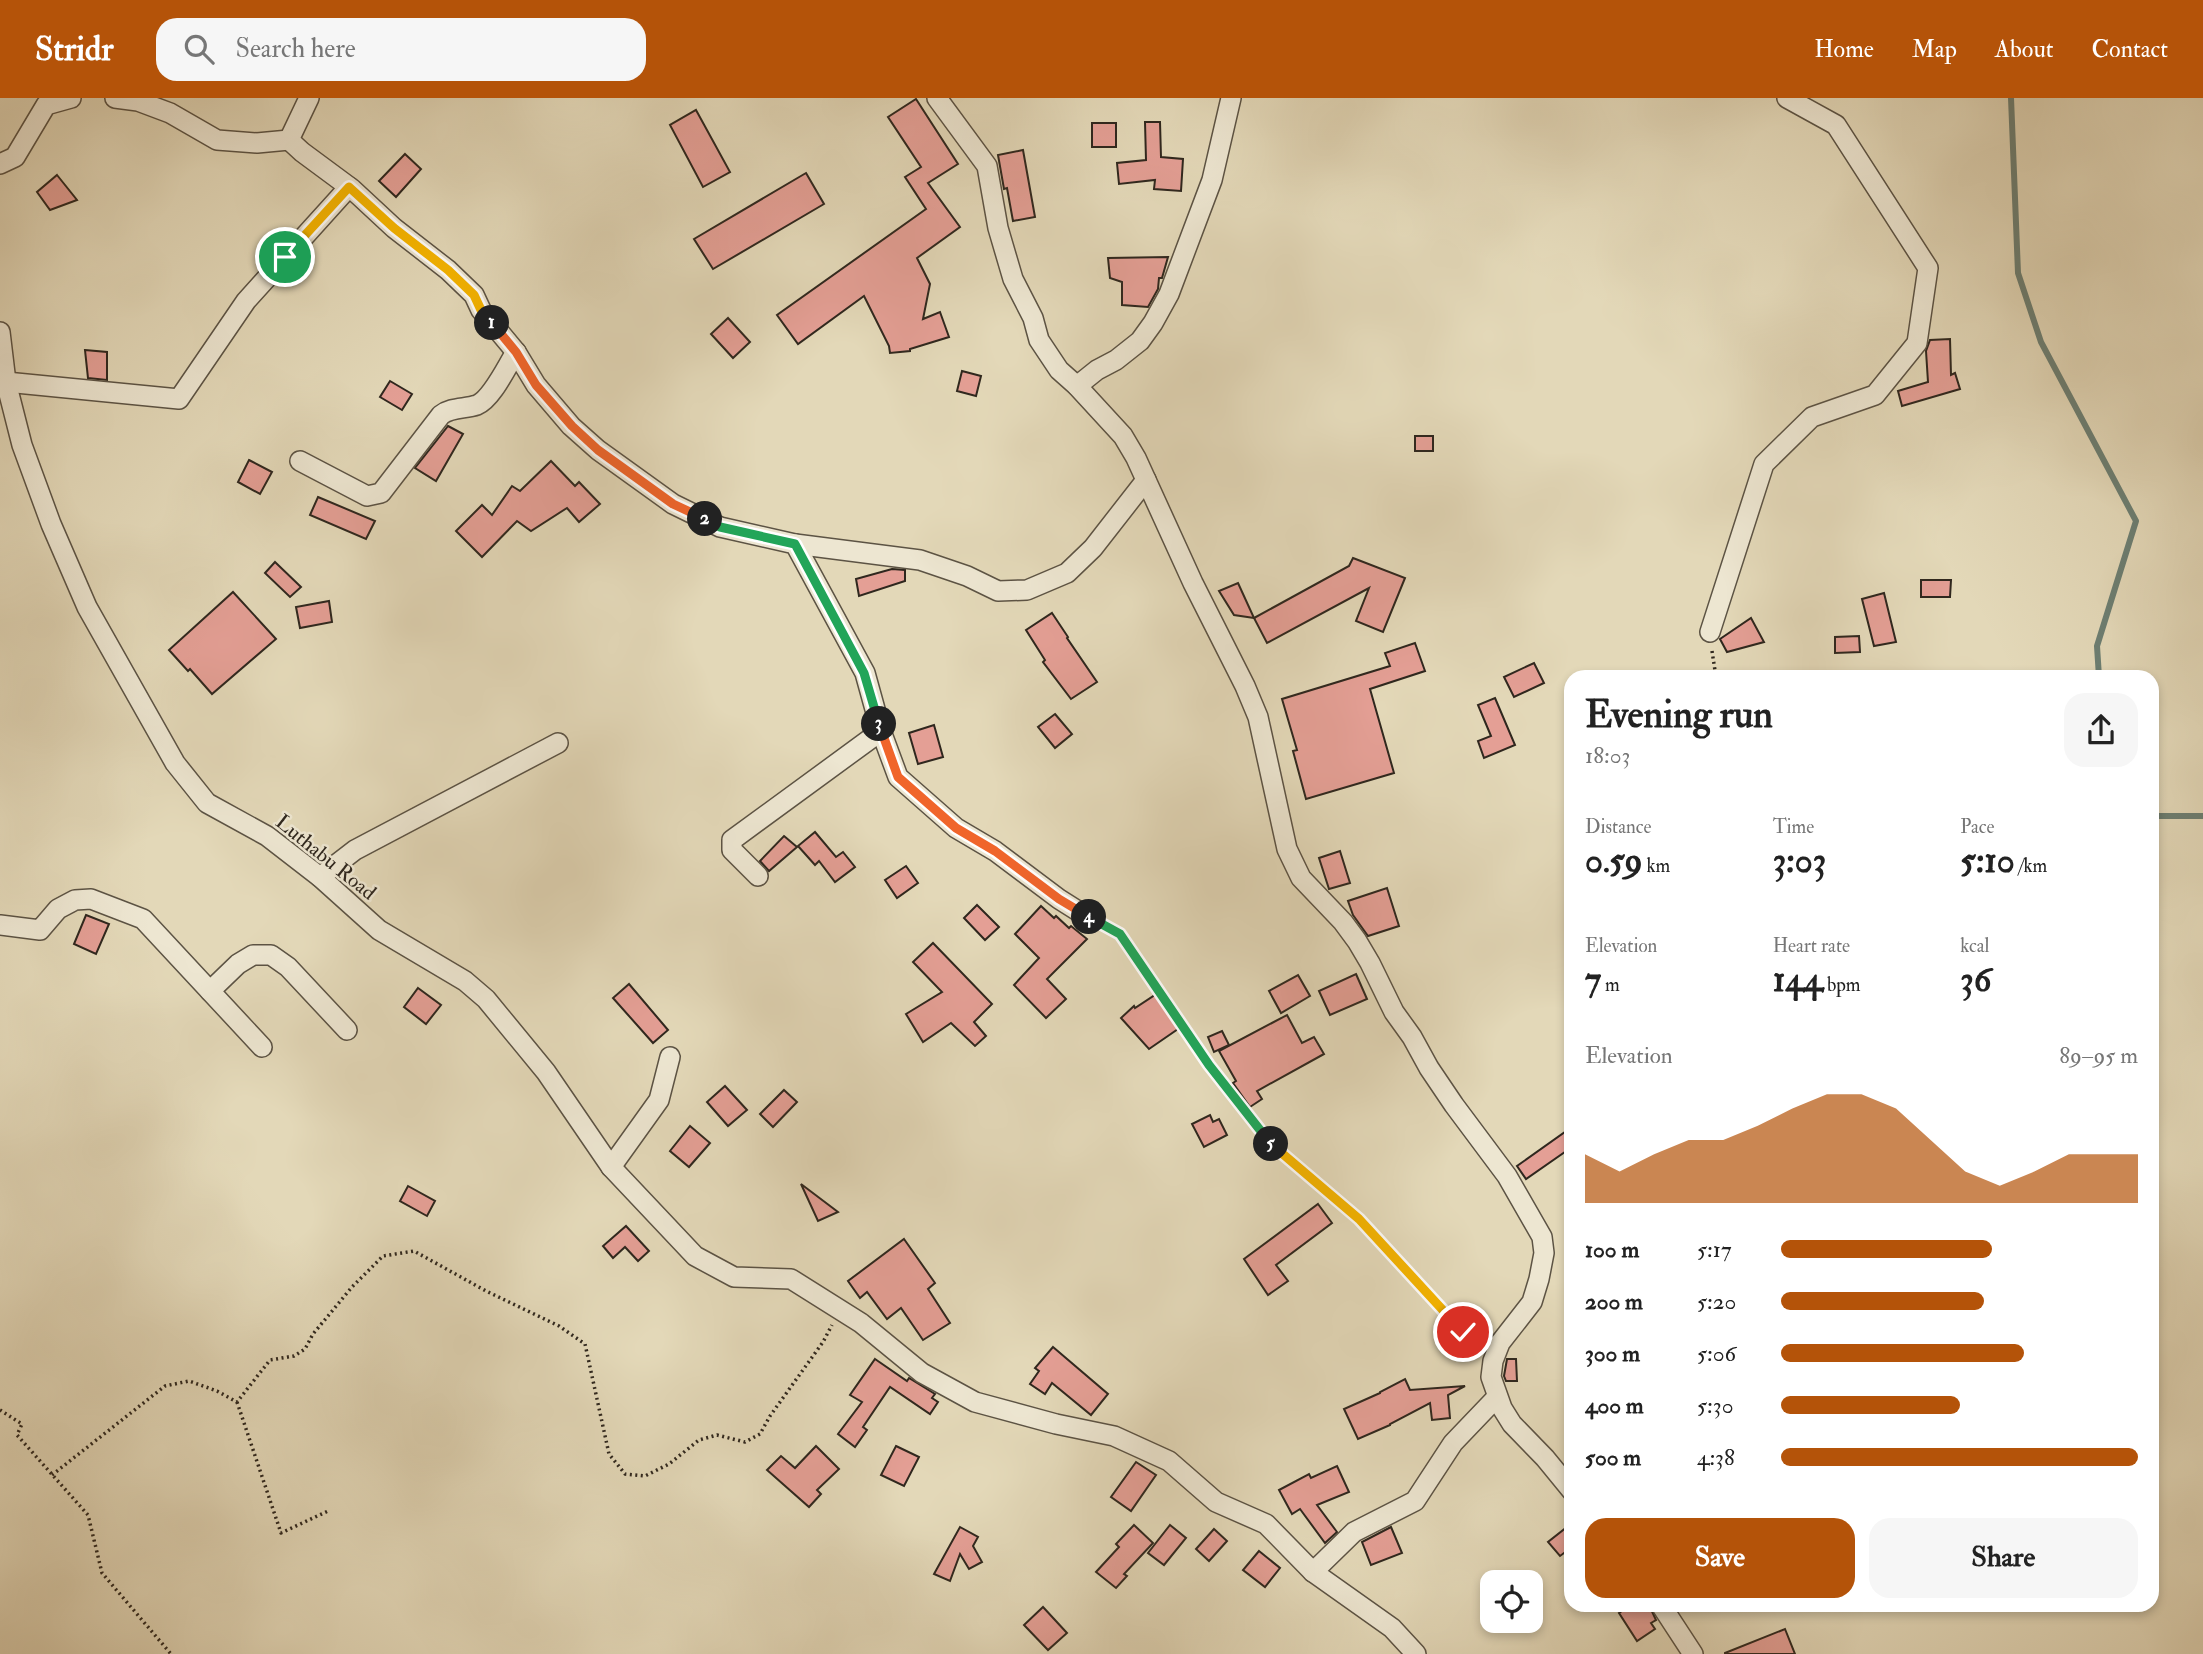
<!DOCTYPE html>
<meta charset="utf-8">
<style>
body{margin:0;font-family:"IM FELL Double Pica",serif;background:#f6f6f6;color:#222;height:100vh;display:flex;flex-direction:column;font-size:26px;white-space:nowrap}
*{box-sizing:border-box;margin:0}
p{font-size:23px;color:#767676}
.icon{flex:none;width:38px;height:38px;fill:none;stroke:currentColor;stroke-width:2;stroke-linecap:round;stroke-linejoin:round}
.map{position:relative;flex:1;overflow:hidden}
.panel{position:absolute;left:1564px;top:572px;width:595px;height:942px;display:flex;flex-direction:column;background:#fff;border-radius:21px;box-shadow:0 4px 10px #0003}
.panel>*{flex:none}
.tools{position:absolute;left:1480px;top:1472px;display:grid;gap:14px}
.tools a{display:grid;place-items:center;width:63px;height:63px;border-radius:14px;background:#fff;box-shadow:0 4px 10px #0003;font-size:35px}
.pin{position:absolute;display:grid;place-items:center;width:60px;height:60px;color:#fff;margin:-30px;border:4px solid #fff;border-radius:50%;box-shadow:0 2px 7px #0007}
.km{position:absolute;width:35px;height:35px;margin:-18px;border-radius:50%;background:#222;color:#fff;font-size:19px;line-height:35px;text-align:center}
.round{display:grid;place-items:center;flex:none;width:74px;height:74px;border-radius:21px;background:#f6f6f6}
.headline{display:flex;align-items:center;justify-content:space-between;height:119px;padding:0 21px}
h1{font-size:38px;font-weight:800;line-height:52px}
.stats{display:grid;grid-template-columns:repeat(3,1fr);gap:10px;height:119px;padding:7px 21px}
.stats div{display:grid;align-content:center}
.stats b{font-size:35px;font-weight:800}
.stats small{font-size:19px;font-weight:400}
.stats p{font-size:19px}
.chart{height:196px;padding:14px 21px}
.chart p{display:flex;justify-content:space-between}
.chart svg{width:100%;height:126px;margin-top:7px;fill:#b45309;opacity:.7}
.cta{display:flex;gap:14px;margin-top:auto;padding:14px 21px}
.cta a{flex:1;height:80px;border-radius:21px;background:#b45309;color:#fff;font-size:28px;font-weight:800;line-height:80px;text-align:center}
.cta a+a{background:#f6f6f6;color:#222}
ul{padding:0 21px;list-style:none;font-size:23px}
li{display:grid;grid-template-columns:112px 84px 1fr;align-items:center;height:52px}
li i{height:18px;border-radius:9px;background:#b45309}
header{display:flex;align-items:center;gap:42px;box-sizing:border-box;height:98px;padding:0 35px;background:#b45309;color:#fff}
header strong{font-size:33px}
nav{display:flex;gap:38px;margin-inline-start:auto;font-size:24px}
.search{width:490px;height:63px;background:#f6f6f6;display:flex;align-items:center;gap:18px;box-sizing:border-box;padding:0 24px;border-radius:21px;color:#767676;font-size:26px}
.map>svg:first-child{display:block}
</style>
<header>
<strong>Stridr</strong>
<div class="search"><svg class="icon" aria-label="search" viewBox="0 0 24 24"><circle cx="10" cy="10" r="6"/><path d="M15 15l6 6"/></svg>Search here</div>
<nav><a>Home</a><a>Map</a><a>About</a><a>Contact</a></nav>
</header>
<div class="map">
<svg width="2203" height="1556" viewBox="0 0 2203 1556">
<rect width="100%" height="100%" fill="#e3d8b8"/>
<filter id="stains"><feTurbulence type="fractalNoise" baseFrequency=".00286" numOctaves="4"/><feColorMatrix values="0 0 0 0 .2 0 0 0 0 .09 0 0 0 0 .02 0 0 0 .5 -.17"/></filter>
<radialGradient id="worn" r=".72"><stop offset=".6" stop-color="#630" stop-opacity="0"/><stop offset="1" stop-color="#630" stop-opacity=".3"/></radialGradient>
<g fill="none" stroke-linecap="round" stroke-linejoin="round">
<g stroke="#6d7f73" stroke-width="6">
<path d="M2011 0 2018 175 2041 244 2136 423 2097 548 2099 579"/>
<path d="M2152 718H2203"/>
</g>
</g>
<g fill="#e49f95" stroke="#2f271e" stroke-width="2">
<path d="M916 1 958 66 928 85 960 129 917 160 930 186 923 221 940 214 949 239 910 251V253L890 255 889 248 864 198 798 246 777 217 926 111 905 79 921 69 888 19Z"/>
<path d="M696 12 730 74 703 89 670 27Z"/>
<path d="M1145 24H1160L1161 59 1183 61 1181 93 1154 91 1155 82 1119 86 1117 65 1146 62Z"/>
<rect x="1092" y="25" width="24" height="24"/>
<path d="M1023 52 1035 119 1013 123 1007 90 1004 91 998 57Z"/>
<path d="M405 56 421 71 396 99 379 83Z"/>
<path d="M806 75 824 106 713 171 694 141Z"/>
<path d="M57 77 77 102 50 112 37 94Z"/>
<path d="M1168 159 1162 180H1159L1158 191 1148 209 1122 207V184L1110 180 1108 160Z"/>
<path d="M728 220 750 244 733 260 711 236Z"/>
<path d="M1950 241 1951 277 1955 275 1960 291 1902 308 1898 293 1928 284 1926 253 1930 242Z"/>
<path d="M85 252 107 254V282L88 280Z"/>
<path d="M962 273 981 278 976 298 957 293Z"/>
<path d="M390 283 412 296 402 312 380 299Z"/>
<path d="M448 328 463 336 436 383 415 370Z"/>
<rect x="1415" y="338" width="18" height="15"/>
<path d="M249 362 272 374 260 396 238 384Z"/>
<path d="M551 363 575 388 579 384 600 406 579 424 567 410 531 433 517 423 482 459 456 433 482 407 492 417 512 388 520 393Z"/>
<path d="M318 399 375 423 366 441 310 417Z"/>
<path d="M1353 460 1405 480 1383 534 1356 523 1369 490 1267 545 1254 520 1349 468Z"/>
<path d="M275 464 301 489 290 499 265 475Z"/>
<path d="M892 471 905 472V483L859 498 856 481Z"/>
<path d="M1921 482H1951L1950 499H1921Z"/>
<path d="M1238 485 1254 520 1234 517 1219 493Z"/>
<path d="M233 494 276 541 212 596 190 571 188 573 169 552Z"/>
<path d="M1884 495 1896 544 1874 548 1862 501Z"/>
<path d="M329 503 332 524 300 530 296 509Z"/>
<path d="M1052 515 1068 539 1067 540 1097 584 1071 601 1043 564 1045 562 1026 532Z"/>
<path d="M1751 520 1764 544 1727 554 1720 541Z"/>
<path d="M1859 538 1860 554 1835 555V539Z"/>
<path d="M1415 545 1425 573 1370 591 1394 675 1306 701 1293 653 1297 652 1282 601 1390 568 1385 555Z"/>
<path d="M1534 565 1544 585 1514 599 1504 579Z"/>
<path d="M1495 600 1515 647 1484 660 1478 643 1491 638 1478 607Z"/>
<path d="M1055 616 1072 636 1055 650 1038 629Z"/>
<path d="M934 627 943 659 918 666 909 635Z"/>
<path d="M815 734 836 759 843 754 855 769 835 784 819 763 815 767 798 748Z"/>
<path d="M784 738 797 749 769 773 760 763Z"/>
<path d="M1340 753 1350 785 1329 791 1319 760Z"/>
<path d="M906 768 918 785 897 800 885 782Z"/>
<path d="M1387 790 1399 828 1368 838 1353 817 1348 803Z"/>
<path d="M977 807 999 829 985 842 964 820Z"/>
<path d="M1041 808 1054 820 1056 818 1069 830 1071 828 1087 841 1047 881 1066 901 1046 920 1014 887 1039 860 1015 836Z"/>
<path d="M86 817 109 826 96 856 74 846Z"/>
<path d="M933 845 992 906 974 924 986 938 975 948 951 925 923 944 906 916 942 894 913 864Z"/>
<path d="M1356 876 1367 901 1330 917 1319 893Z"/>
<path d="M1298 877 1310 898 1281 915 1269 893Z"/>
<path d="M629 886 668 932 653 945 613 900Z"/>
<path d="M418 890 441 907 426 926 404 909Z"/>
<path d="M1158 895 1169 912 1166 913 1178 931 1149 951 1121 920 1134 908 1135 910Z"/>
<path d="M1287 917 1302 945 1314 939 1324 956 1257 993 1262 1001 1250 1009 1233 985 1236 983 1219 953Z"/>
<path d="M1222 933 1229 947 1214 954 1208 939Z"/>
<path d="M725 988 747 1012 728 1028 707 1004Z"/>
<path d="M784 992 797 1004 773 1029 760 1016Z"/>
<path d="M1210 1017 1213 1024 1219 1021 1227 1037 1204 1049 1192 1026Z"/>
<path d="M690 1028 710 1045 689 1069 670 1053Z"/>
<path d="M1572 1029V1049L1526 1081 1517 1068Z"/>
<path d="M801 1086 838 1114 818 1123Z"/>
<path d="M408 1088 435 1103 427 1118 400 1103Z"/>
<path d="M1318 1106 1332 1125 1276 1167 1288 1183 1268 1197 1244 1161Z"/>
<path d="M626 1128 649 1153 638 1163 625 1149 613 1160 603 1148Z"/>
<path d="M904 1141 935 1185 928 1191 950 1225 923 1242 901 1210 887 1221 867 1194 860 1200 848 1183Z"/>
<path d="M1053 1249 1108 1296 1091 1317 1052 1285 1045 1296 1030 1286 1039 1273 1035 1270Z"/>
<path d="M875 1261 907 1283 909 1280 935 1296 932 1300 938 1304 930 1316 890 1289 863 1329 867 1332 855 1349 838 1336 862 1304 850 1297Z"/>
<path d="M1507 1261H1516L1517 1283H1506L1504 1278Z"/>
<path d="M1405 1281 1410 1292 1465 1288 1448 1297 1450 1320 1432 1322 1430 1305 1390 1326V1327L1358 1341 1344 1311 1380 1295V1294Z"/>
<path d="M816 1348 839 1371 817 1392 821 1396 809 1409 767 1372 781 1358 795 1370Z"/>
<path d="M896 1348 919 1359 904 1388 881 1377Z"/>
<path d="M1136 1364 1156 1377 1131 1413 1111 1399Z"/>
<path d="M1337 1368 1349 1394 1317 1407 1337 1434 1325 1445 1300 1411 1292 1416 1279 1392 1309 1376 1311 1380Z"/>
<path d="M1572 1425V1449L1560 1458 1548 1444Z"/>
<path d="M1134 1427 1153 1445 1124 1476 1127 1478 1116 1490 1096 1474 1119 1449 1116 1446Z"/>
<path d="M1170 1427 1186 1440 1164 1467 1148 1455Z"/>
<path d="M960 1429 978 1439 973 1448 982 1464 969 1471 960 1456 950 1483 934 1476Z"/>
<path d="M1391 1429 1402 1455 1371 1467 1362 1444Z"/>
<path d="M1214 1431 1227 1443 1209 1463 1196 1451Z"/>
<path d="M1259 1453 1280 1470 1265 1489 1243 1472Z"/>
<path d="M1631 1507H1649L1656 1522 1651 1525 1655 1531 1637 1543 1619 1515Z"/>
<path d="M1043 1509 1067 1535 1048 1552 1024 1527Z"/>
<path d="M1785 1531 1795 1556H1725V1555Z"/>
</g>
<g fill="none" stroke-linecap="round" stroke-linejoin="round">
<defs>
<g id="street">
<path d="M115 0 138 3 170 15 217 42 257 45 289 42"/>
<path d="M309 0 289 42 302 54 352 91 394 130 448 172 474 197 481 212 516 254 536 287 571 328 598 352 673 406 720 429 795 446 865 575 881 633 898 679 956 730 995 753 1059 801 1078 813"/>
<path d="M937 0 987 68 998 130 1013 181 1033 220 1039 242 1059 272 1077 288 1123 338 1136 360 1193 485 1245 588 1258 619 1287 751 1301 780 1343 824 1357 843 1370 865 1394 914 1412 939 1429 970 1454 1007 1507 1078 1542 1139 1544 1155 1539 1181 1532 1204 1500 1245 1493 1263 1491 1279 1502 1310 1512 1326 1545 1360 1572 1393"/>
<path d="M0 66 15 59 46 7 71 0"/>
<path d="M0 234 6 284 22 347 51 426 87 509 175 665 207 705 267 738 320 779 379 832 465 883 486 901 546 974 611 1069 695 1158 734 1179 791 1181 861 1225 922 1275 975 1304 1056 1326 1114 1338 1169 1363 1216 1404 1266 1426 1313 1474 1392 1530 1416 1556"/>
<path d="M6 284 179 301 246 203 349 89"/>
<path d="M1077 288 1097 272 1116 262 1140 243 1153 225 1169 196 1212 82 1231 0"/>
<path d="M300 363 367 398 381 395 441 317C451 309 465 311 477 307 492 301 507 268 516 254"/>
<path d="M795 446 920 462 967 478 998 493 1027 492 1067 475 1093 450 1146 382"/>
<path d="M1710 534 1764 366 1812 319 1875 297 1917 245 1928 170 1836 27 1787 0"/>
<path d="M758 778 732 752V742L881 633"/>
<path d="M320 779 355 752 558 645"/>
<path d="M0 827 40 832 58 811 75 802 91 801 143 821 262 949"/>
<path d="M210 893 238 866 253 857H271L288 869 347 932"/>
<path d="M611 1069 659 1002 670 959"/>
<path d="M1313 1474 1354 1434 1415 1403 1453 1345 1497 1299"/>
<path d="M1661 1507 1693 1556"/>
</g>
</defs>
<use href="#street" stroke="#5c5344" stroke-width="22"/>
<g stroke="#2f271e" stroke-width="3.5" stroke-dasharray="2 3.5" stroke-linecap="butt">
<path d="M1712 553 1716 579"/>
<path d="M1092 821 1120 836 1209 967 1266 1041 1359 1121 1478 1248"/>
<path d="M237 1304 281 1435 328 1413"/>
<path d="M0 1312 22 1326 17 1337 88 1417 102 1475 171 1556"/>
<path d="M52 1377 165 1288 189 1283 217 1293 237 1304 270 1262 294 1258 305 1251 313 1236 352 1189 383 1158 414 1153 486 1193 559 1228 585 1246 609 1356 625 1376 645 1378 669 1366 699 1342 717 1337 745 1344 760 1336 770 1318 823 1244 832 1227"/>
</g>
<use href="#street" stroke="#ede6d1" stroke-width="19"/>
</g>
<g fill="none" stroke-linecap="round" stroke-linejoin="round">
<defs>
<path id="split-1" d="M285 159 349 89 394 130 448 172 474 197 481 212 492 225"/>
<path id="split-2" d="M492 225 516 254 536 287 572 328 598 352 673 406 705 421"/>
<path id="split-3" d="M705 421 720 429 795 446 864 575 879 626"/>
<path id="split-4" d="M879 626 898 679 956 730 995 753 1059 801 1089 819"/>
<path id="split-5" d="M1089 819 1120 836 1209 967 1271 1046"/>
<path id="split-6" d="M1271 1046 1359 1121 1463 1234"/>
</defs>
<use href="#split-1" stroke="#fff" stroke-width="14"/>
<use href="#split-2" stroke="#fff" stroke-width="14"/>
<use href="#split-3" stroke="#fff" stroke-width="14"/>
<use href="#split-4" stroke="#fff" stroke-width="14"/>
<use href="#split-5" stroke="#fff" stroke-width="14"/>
<use href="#split-6" stroke="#fff" stroke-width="14"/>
<use href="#split-1" stroke="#f5b400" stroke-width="9"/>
<use href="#split-2" stroke="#f0652b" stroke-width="9"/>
<use href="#split-3" stroke="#22a559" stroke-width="9"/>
<use href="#split-4" stroke="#f0652b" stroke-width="9"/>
<use href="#split-5" stroke="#22a559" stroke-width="9"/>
<use href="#split-6" stroke="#f5b400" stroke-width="9"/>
</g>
<g text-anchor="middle" stroke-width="5" stroke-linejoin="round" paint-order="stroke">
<g font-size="21" fill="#2f271e" stroke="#ede6d1">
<text transform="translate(326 759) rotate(39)" y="7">Luthabu Road</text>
</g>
</g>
<rect width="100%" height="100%" filter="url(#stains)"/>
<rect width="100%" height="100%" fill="url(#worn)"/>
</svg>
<div class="tools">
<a><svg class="icon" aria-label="locate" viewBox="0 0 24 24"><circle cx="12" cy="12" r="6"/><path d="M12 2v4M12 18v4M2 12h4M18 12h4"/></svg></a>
</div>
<div class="pin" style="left:285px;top:159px;background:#1e9e55"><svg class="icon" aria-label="arrive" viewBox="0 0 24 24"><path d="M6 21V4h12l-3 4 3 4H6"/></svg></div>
<div class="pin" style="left:1463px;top:1234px;background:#d93025"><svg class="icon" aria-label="check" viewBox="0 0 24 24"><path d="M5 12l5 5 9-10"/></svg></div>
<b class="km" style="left:492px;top:225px">1</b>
<b class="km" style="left:705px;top:421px">2</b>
<b class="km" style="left:879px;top:626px">3</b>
<b class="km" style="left:1089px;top:819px">4</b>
<b class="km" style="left:1271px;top:1046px">5</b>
<section class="panel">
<div class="headline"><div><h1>Evening run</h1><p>18:03</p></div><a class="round"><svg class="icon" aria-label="share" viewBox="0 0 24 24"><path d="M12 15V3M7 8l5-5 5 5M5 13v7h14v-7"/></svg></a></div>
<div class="stats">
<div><p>Distance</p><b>0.59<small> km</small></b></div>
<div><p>Time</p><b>3:03</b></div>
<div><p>Pace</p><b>5:10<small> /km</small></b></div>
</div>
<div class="stats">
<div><p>Elevation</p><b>7<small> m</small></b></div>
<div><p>Heart rate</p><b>144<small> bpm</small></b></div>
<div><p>kcal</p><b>36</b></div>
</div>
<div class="chart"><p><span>Elevation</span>89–95 m</p>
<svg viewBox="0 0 160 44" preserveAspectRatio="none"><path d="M0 44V27L10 33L20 27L30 22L40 22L50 17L60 11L70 6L80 6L90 11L100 22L110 33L120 38L130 33L140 27L150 27L160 27V44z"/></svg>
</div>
<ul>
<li><b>100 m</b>5:17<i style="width:59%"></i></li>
<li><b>200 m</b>5:20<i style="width:57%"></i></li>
<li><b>300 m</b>5:06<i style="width:68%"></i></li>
<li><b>400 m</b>5:30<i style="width:50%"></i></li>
<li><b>500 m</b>4:38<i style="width:100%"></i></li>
</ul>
<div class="cta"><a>Save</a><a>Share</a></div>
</section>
</div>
